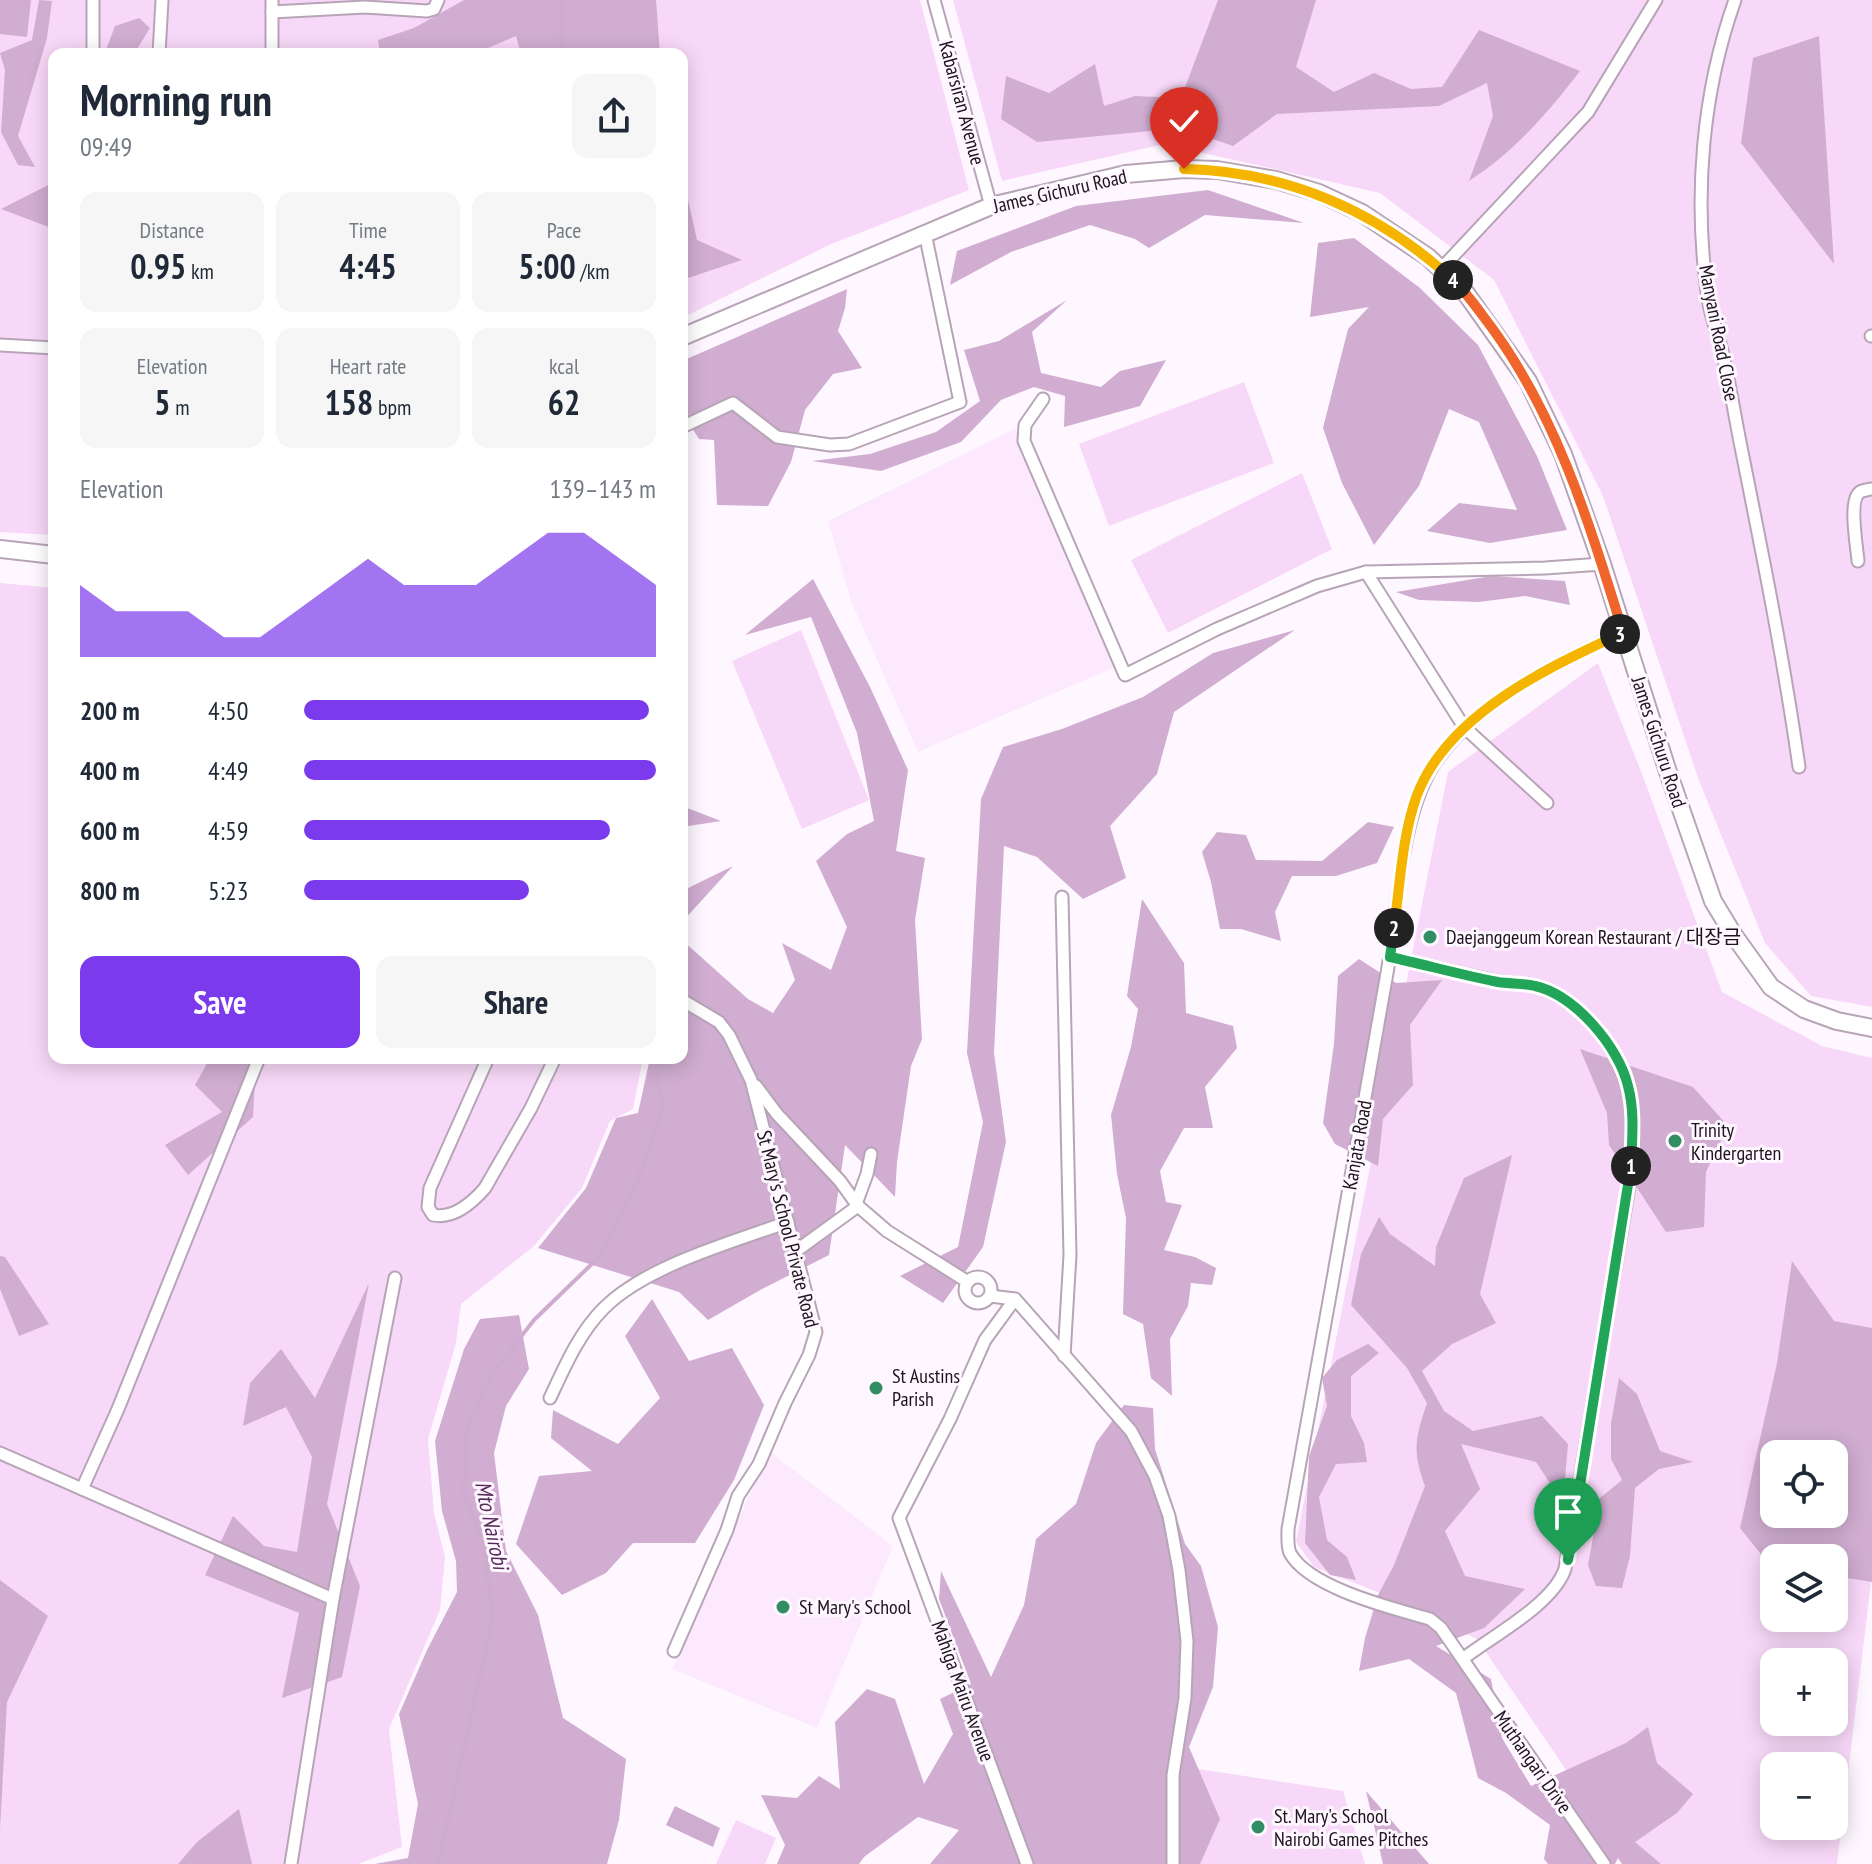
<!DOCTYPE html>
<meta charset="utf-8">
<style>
body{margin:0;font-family:"PT Sans Narrow","Noto Sans KR",sans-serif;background:#f6f6f7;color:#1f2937;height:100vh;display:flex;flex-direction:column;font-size:30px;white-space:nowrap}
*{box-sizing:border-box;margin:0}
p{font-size:26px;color:#747a83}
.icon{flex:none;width:44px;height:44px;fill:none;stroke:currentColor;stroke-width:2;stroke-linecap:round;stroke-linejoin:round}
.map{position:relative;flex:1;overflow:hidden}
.panel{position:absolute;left:48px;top:48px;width:640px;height:1016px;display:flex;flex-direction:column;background:#fff;border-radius:16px;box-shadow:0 4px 20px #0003}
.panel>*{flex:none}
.tools{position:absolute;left:1760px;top:1440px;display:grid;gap:16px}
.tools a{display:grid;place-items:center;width:88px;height:88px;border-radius:16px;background:#fff;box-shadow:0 4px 20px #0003;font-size:40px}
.pin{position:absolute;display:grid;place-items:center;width:68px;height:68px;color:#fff;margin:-82px -34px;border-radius:50% 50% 50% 0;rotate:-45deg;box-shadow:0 0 8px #0007}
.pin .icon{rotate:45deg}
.km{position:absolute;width:40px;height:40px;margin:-20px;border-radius:50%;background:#222;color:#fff;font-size:22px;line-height:40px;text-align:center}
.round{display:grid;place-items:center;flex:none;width:84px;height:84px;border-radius:16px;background:#f6f6f7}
.headline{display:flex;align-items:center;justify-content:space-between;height:136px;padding:0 32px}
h1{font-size:44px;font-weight:700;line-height:60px}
.metrics{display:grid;grid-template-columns:repeat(3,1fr);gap:12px;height:136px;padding:8px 32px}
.metrics div{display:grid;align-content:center;border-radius:16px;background:#f6f6f7;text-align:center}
.metrics b{font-size:34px;font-weight:700}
.metrics small{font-size:22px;font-weight:400}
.metrics p{font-size:22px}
.chart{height:224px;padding:16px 32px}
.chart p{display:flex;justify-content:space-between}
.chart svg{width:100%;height:144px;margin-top:8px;fill:#7c3aed;opacity:.7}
.primary-button{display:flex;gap:16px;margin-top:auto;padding:16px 32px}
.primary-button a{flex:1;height:92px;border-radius:16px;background:#7c3aed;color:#fff;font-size:32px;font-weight:700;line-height:92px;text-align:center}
.primary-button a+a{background:#f6f6f7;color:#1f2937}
ul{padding:0 32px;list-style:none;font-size:26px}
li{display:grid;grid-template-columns:128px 96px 1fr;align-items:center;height:60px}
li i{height:20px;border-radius:10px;background:#7c3aed}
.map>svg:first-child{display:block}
</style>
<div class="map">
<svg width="1872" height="1864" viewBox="0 0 1872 1864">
<rect width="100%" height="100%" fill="#fff7ff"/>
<g fill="#fde9fe">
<path d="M1016 428 1117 666 918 752 851 601 828 521Z"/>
<path d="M769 1451 893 1546 817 1728 672 1669Z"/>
</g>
<g fill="#f8d8f8" fill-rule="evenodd">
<path d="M0 0H920L969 190 829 245 682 318V54H54V535L0 532Z"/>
<path d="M953 0H1872V1007L1811 996 1765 943 1698 778 1603 496 1494 280 1380 193 1164 144 1002 181Z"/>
<path d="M1244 382 1274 463 1109 526 1079 444Z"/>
<path d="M1302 473 1332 549 1168 633 1131 560Z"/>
<path d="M0 583 54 588V1058H643L633 1109 610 1121 582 1188 534 1246 461 1304 456 1343 428 1439 434 1513 445 1557 440 1610 389 1729 402 1847 358 1864H0Z"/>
<path d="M801 630 869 800 802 829 732 661Z"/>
<path d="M1598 663 1644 779 1722 992 1822 1046 1872 1058V1575L1837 1864H1630L1477 1639 1403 1602 1314 1567 1296 1542 1448 772ZM1774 1454H1834V1514H1774ZM1774 1558H1834V1618H1774ZM1774 1662H1834V1722H1774ZM1774 1766H1834V1826H1774Z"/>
<path d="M1159 1763 1343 1791 1365 1864H1165Z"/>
<path d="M736 1820 776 1838 765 1864H716Z"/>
</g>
<g fill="#d0add1" fill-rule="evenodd">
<path d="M0 0H31L27 37 0 34Z"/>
<path d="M39 0 52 1 47 38 18 136 35 167 18 165 1 132 5 70 0 53 32 40Z"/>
<path d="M464 0H656L660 54H521L516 36 474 54H380L378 40 414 28Z"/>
<path d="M1218 0H1316L1296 67 1334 92 1374 73 1411 89 1442 87 1479 30 1580 71C1548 113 1513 153 1469 181L1493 116 1487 83 1439 106 1277 114 1233 146 1181 128 1037 142 1001 119 1006 76 1049 93 1095 64 1104 106 1135 96 1181 98Z"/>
<path d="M139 18 150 28 134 54H110L106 50 115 26Z"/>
<path d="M1819 36 1834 264 1741 143 1753 58Z"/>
<path d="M682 173 697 240 742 260 682 280Z"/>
<path d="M54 182V229L1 209Z"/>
<path d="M1208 190 1304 223 1205 215 1149 248 1135 239 1090 225 1011 252 950 285 957 251 1076 206Z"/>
<path d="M1354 238 1420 288 1478 345 1537 456 1567 530 1490 543 1427 531 1459 503 1517 510 1479 422 1449 409 1419 486 1374 545 1342 483 1323 428 1348 329 1369 307 1310 317 1318 243Z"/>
<path d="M847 289 845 308 838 331 862 368 833 374 805 410 791 462 768 506 717 505 714 440 699 439 682 412V361Z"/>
<path d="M1067 300 1032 332 1041 373 1101 387 1120 371 1166 360 1140 406 1064 427 1065 396 1034 387 1001 400 961 442 881 471 812 461 870 454 936 432 980 401 964 350 999 341Z"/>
<path d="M1491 576 1565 581 1570 605 1525 596 1479 602 1419 600 1396 592Z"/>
<path d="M813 579 870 687 908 770 896 851 925 858 915 920 922 1039 911 1066 897 1162 895 1197 845 1145 829 1255 762 1289 708 1320 679 1292 538 1248 586 1188 616 1118 638 1113 650 1058H682V940L748 999 773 1013 795 980 782 943 831 970 847 927 816 861 847 834 874 821 857 733 811 617 745 635Z"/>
<path d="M1295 630 1174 712 1157 774 1110 826 1126 878 1083 899 1037 857 1004 846 994 1053 1006 1142 983 1247 943 1303 900 1276 958 1247 983 1122 967 1053 981 799 1003 747 1062 729 1143 697 1213 653Z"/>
<path d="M682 806 721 821 682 827Z"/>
<path d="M1368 822 1394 827 1377 863 1336 876H1292L1275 912 1281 941 1241 929H1220L1211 882 1202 852 1217 832 1246 835 1256 860 1322 861Z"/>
<path d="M733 866 682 922V891Z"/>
<path d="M1142 899 1184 963 1186 1013 1233 1026 1237 1048 1205 1087 1213 1128H1184L1160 1171 1166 1202 1182 1205 1164 1250 1195 1257 1216 1268 1212 1285 1191 1283 1188 1306 1170 1339 1172 1396 1151 1378 1143 1324 1123 1314 1126 1218 1117 1174 1111 1115 1131 1047 1138 1009 1127 996Z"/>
<path d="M1359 959 1396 983 1442 980 1410 1025 1413 1085 1383 1119 1378 1166 1335 1144 1323 1123 1334 1044 1338 976Z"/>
<path d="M1580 1049 1693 1087 1728 1126 1706 1172 1704 1227 1666 1232 1609 1145 1607 1113Z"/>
<path d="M210 1058H256L253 1117 188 1175 165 1145 222 1112 195 1085Z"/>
<path d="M1512 1155 1480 1294 1496 1323 1452 1344 1422 1371 1444 1411 1473 1431 1542 1416 1568 1444 1563 1503 1536 1462 1461 1444 1480 1489 1445 1531 1465 1576 1525 1589 1484 1628 1436 1646 1491 1679 1502 1738 1531 1786 1626 1743 1648 1727 1657 1763 1693 1794 1677 1813 1635 1842 1661 1864H1622L1618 1858 1615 1864H1548L1544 1859 1550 1825 1506 1793 1478 1778 1456 1693 1409 1659 1359 1671 1365 1638 1378 1595 1394 1565 1425 1486C1412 1450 1415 1439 1427 1403L1407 1368 1351 1305 1361 1254 1379 1217 1390 1234 1435 1266 1436 1247 1464 1178Z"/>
<path d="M0 1256 5 1257 49 1324 19 1336 0 1289Z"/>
<path d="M1792 1261 1834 1321 1872 1328V1582L1834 1576V1558H1774V1568L1771 1567 1740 1528 1777 1363ZM1774 1454H1834V1514H1774Z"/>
<path d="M369 1283 327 1504 360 1586 342 1677 282 1698 299 1613 205 1575 233 1516 264 1546 297 1552 312 1457 286 1407 243 1426 250 1383 281 1349 315 1398Z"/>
<path d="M652 1299 689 1361 732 1348 764 1405 734 1480 695 1543H633L606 1573 562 1595 516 1544 539 1476 592 1471 551 1438 553 1410 618 1444 660 1398 625 1336Z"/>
<path d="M519 1315 529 1369 506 1406 494 1453 506 1551 538 1615 563 1718 626 1759 619 1820 607 1864H375L408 1858 418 1804 399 1714 427 1650 457 1592 456 1561 442 1511 435 1441 464 1349 480 1319Z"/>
<path d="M1368 1344 1379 1353 1351 1376V1416L1364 1443 1367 1462 1336 1464 1319 1497 1327 1540 1347 1557 1356 1580 1330 1575 1305 1543 1309 1456 1327 1406 1322 1378 1337 1360Z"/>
<path d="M1619 1378 1637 1394 1660 1451 1693 1462 1659 1469 1635 1488 1630 1556 1622 1588 1596 1586 1588 1565 1600 1498 1622 1480 1611 1459V1423Z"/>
<path d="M1124 1405 1153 1408 1155 1449 1185 1544 1201 1566 1218 1627 1213 1687 1189 1747 1220 1819 1200 1864H930L959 1830 918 1817 864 1857 859 1864H777L785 1845 761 1795 797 1798 819 1776 840 1789 835 1722 867 1689 895 1699 924 1784 953 1734 940 1699 971 1684 939 1599 941 1571 991 1677 1024 1605 1036 1539 1076 1504 1096 1443Z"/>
<path d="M0 1580 48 1616 7 1702 0 1829Z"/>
<path d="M1366 1791 1429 1864H1383Z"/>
<path d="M239 1809 252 1864H178L197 1842Z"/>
</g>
<path fill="#ceaccf" d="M675 1806 720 1828 713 1847 666 1825Z"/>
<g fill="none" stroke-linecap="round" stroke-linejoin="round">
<g stroke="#ceaccf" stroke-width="4">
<path d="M561 0V54"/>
<path d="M438 1864 493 1618 484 1549 464 1493 467 1430 491 1375 534 1320 599 1257 634 1189 664 1107 656 1080 659 1058"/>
</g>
<defs>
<g id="minor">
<path d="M934 0 991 206"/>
<path d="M1735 0C1702 93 1694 195 1707 292 1709 312 1717 331 1722 351 1730 384 1735 418 1742 452 1763 557 1784 661 1799 767"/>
<path d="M272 12 365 7 427 11 434 9 438 0"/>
<path d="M93 54V0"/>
<path d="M159 54 162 0"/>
<path d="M272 54V0"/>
<path d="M1441 269 1588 112 1656 0"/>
<path d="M1871 336H1872"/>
<path d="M0 345 54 348"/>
<path d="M1043 399 1025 425 1024 441 1125 675 1217 629 1317 586 1366 572 1545 568 1602 564"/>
<path d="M682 427 733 403 777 437 830 445 849 444 960 402 925 233"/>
<path d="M1858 561C1857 547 1848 500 1860 492 1861 491 1870 489 1872 489"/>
<path d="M1366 572 1464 727 1547 803"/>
<path d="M1062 897 1070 1255 1064 1356"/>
<path d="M1390 957C1426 965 1461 974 1497 981 1511 984 1526 983 1539 987 1593 1007 1629 1063 1633 1119 1634 1139 1631 1160 1630 1180L1565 1569C1553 1604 1494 1635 1464 1658"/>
<path d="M488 1058 430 1188 428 1207 433 1215C453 1219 472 1203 485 1188L531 1108 555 1058"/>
<path d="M756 1086 777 1114 840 1181 858 1206 887 1231 968 1282"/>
<path d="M856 1204 867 1174 871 1154"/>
<path d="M796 1251 858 1206"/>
<circle cx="978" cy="1290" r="13"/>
<path d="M990 1296 1015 1299 1131 1431 1155 1476 1169 1516 1179 1570 1187 1641 1185 1698 1173 1775V1864"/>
<path d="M1015 1299 985 1340 950 1419 899 1518 1027 1864"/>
<path d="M550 1398C565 1366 579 1333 604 1308 646 1266 732 1242 788 1222"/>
<path d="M0 1453 333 1599"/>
<path d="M82 1489 118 1409 259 1058"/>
<path d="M674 1651 727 1530 738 1496 759 1464 785 1403 809 1355 816 1332 751 1080 729 1035 719 1022 682 1000"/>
<path d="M291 1864 333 1599 395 1278"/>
<path d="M1604 1864 1441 1628 1430 1619C1392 1608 1309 1588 1290 1553 1287 1546 1288 1537 1288 1529 1322 1344 1354 1158 1387 973 1399 908 1399 810 1439 757 1483 697 1558 663 1623 632"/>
</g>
<g id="secondary">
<path d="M682 337 991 206 1126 174 1184 169 1217 170 1276 180 1319 193 1362 213 1428 257 1465 292 1528 381 1563 454 1602 564 1667 769 1713 901 1733 934 1771 987 1804 1009 1837 1021 1872 1028"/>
<path d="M0 549 54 555"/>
</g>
</defs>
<use href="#minor" stroke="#b7a5b7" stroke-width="15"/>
<use href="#secondary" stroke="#b7a5b7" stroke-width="20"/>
<use href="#minor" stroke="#fff" stroke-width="11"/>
<use href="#secondary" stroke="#fff" stroke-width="16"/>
</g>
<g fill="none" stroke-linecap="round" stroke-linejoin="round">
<defs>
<path id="split-1" d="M1568 1560 1631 1166"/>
<path id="split-2" d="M1394 928 1390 957C1426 965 1462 975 1498 982 1510 984 1523 983 1535 986 1575 995 1619 1047 1628 1086 1635 1112 1632 1139 1631 1166"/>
<path id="split-3" d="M1394 928C1400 885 1402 836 1417 795 1448 714 1547 668 1620 634"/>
<path id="split-4" d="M1453 280C1468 294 1479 311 1492 328 1558 418 1590 526 1623 632L1620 634"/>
<path id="split-5" d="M1184 169C1286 171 1378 211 1453 280"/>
</defs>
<use href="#split-1" stroke="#fff" stroke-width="16"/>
<use href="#split-2" stroke="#fff" stroke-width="16"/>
<use href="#split-3" stroke="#fff" stroke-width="16"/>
<use href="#split-4" stroke="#fff" stroke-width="16"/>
<use href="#split-5" stroke="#fff" stroke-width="16"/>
<use href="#split-1" stroke="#22a559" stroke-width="10"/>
<use href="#split-2" stroke="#22a559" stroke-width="10"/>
<use href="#split-3" stroke="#f5b400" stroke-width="10"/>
<use href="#split-4" stroke="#f0652b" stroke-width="10"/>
<use href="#split-5" stroke="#f5b400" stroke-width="10"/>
</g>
<g fill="#328d64" stroke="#fff7ff" stroke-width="3">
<circle cx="1430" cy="937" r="8"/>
<circle cx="1675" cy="1141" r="8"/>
<circle cx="876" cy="1388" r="8"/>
<circle cx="783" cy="1607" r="8"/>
<circle cx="1258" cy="1827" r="8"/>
</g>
<g text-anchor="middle" stroke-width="6" stroke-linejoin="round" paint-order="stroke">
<g font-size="20" fill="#1b141b" stroke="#fff7ff">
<text transform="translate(962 103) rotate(75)" y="7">Kabarsiran Avenue</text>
<text transform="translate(1060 191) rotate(-13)" y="7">James Gichuru Road</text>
<text transform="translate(1719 333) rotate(79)" y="7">Manyani Road Close</text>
<text transform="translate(1659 742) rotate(72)" y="7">James Gichuru Road</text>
<text transform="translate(1357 1145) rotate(-80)" y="7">Kanjata Road</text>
<text transform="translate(788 1229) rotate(76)" y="7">St Mary's School Private Road</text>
<text transform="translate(963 1691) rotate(70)" y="7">Mahiga Mairu Avenue</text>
<text transform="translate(1533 1762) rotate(55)" y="7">Muthangari Drive</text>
</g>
<g font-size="20" fill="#1b141b" stroke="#fff7ff" text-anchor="start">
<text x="1446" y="944">Daejanggeum Korean Restaurant / 대장금</text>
<text x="1691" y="1137">Trinity<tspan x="1691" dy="23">Kindergarten</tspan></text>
<text x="892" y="1383">St Austins<tspan x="892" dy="23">Parish</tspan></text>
<text x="799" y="1614">St Mary's School</text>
<text x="1274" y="1823">St. Mary's School<tspan x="1274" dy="23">Nairobi Games Pitches</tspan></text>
</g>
<g font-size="22" font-style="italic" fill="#572b59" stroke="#fff7ff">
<text transform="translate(492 1525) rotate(78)" y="8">Mto Nairobi</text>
</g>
</g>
</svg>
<div class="tools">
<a><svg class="icon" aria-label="locate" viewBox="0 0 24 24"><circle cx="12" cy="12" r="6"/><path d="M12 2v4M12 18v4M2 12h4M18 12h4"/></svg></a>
<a><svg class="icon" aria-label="layers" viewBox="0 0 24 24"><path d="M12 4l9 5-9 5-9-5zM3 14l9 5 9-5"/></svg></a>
<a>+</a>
<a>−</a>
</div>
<div class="pin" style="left:1568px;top:1560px;background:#1e9e55"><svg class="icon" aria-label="arrive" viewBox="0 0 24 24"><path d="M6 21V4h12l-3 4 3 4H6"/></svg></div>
<div class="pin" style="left:1184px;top:169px;background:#d93025"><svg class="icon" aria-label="check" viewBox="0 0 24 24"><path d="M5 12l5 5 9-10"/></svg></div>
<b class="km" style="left:1631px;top:1166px">1</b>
<b class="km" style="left:1394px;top:928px">2</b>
<b class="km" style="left:1620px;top:634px">3</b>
<b class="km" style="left:1453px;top:280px">4</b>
<section class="panel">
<div class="headline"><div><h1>Morning run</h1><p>09:49</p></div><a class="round"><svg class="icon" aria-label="share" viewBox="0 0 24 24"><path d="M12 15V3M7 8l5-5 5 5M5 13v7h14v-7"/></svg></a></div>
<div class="metrics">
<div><p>Distance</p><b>0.95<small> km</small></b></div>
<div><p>Time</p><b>4:45</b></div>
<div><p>Pace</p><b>5:00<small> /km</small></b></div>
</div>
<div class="metrics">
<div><p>Elevation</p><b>5<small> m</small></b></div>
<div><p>Heart rate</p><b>158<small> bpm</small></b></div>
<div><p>kcal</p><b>62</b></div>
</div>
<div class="chart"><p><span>Elevation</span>139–143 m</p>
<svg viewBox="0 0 160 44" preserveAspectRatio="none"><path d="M0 44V22L10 30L20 30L30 30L40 38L50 38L60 30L70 22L80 14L90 22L100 22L110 22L120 14L130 6L140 6L150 14L160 22V44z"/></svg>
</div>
<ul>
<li><b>200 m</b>4:50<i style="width:98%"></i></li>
<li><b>400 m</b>4:49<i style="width:100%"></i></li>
<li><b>600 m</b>4:59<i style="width:87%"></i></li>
<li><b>800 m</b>5:23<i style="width:64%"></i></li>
</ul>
<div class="primary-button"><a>Save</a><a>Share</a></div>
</section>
</div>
